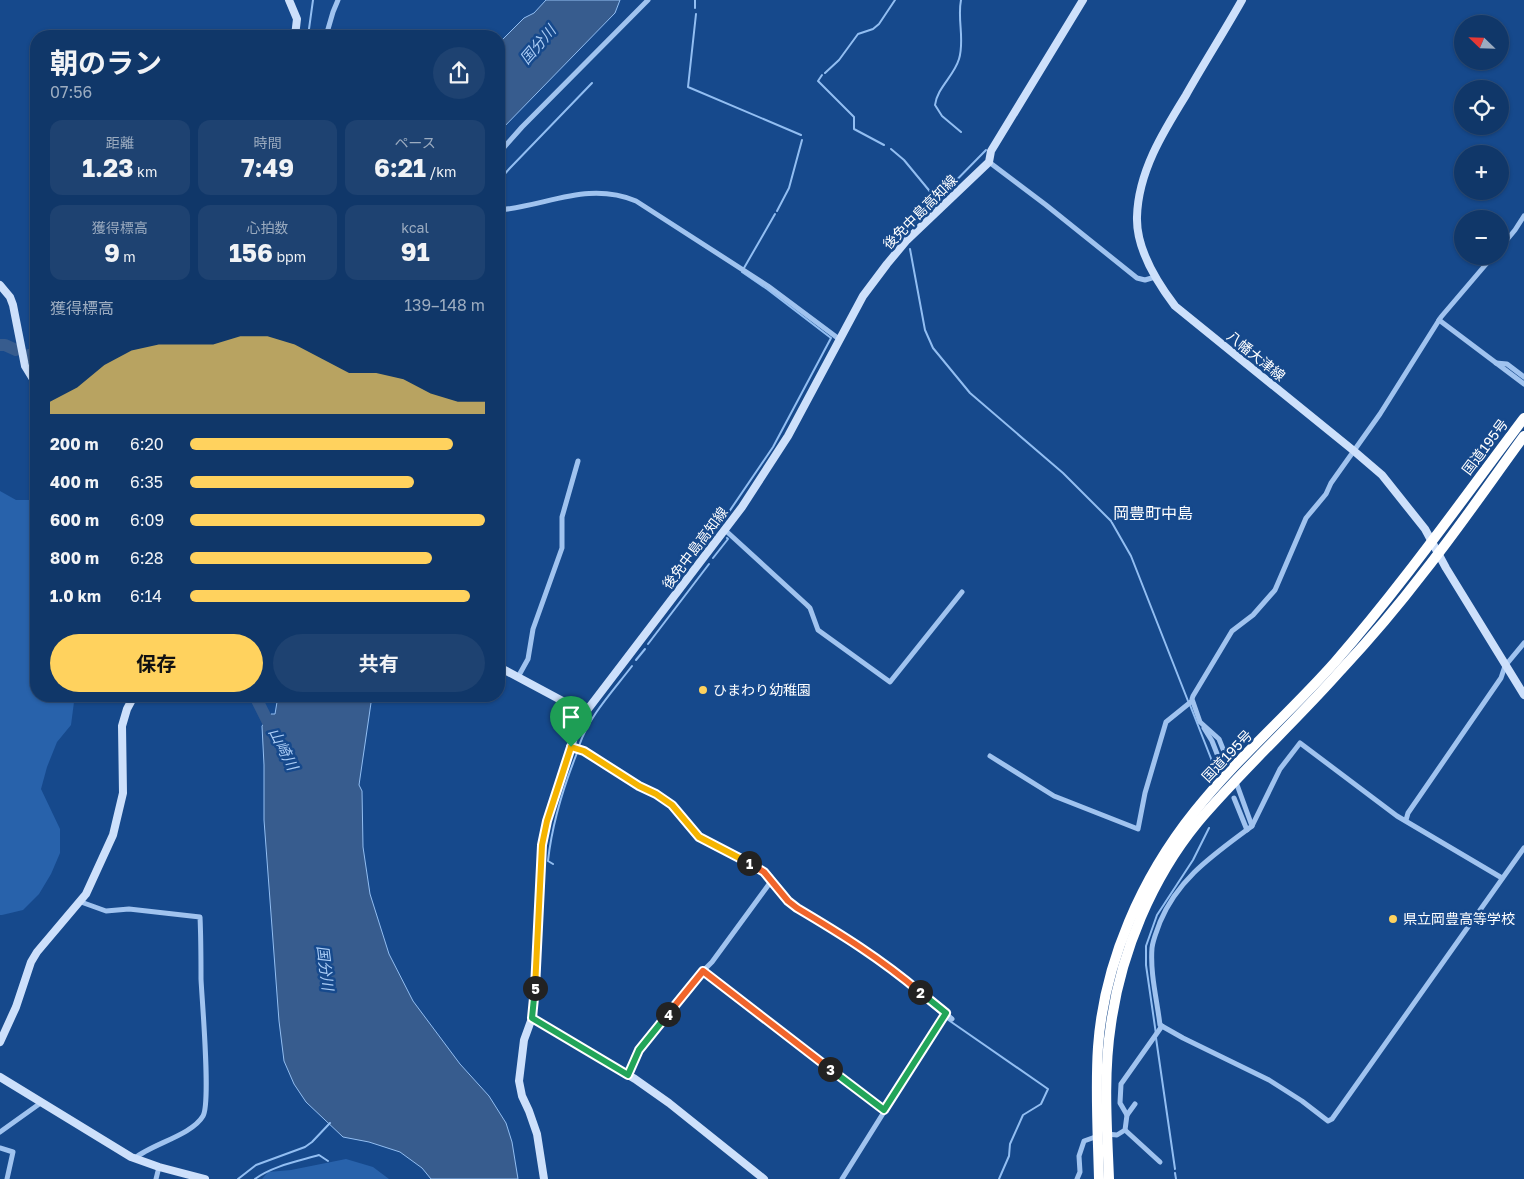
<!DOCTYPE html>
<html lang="ja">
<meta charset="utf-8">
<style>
body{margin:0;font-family:"Golos Text","Noto Sans JP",sans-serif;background:#1e4271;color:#f1f3f6;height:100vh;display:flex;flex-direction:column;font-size:19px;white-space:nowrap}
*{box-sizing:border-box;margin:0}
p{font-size:16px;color:#9cacc0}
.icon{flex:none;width:28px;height:28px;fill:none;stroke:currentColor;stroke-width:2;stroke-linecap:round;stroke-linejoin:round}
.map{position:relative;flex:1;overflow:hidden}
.sheet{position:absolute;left:30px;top:30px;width:475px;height:672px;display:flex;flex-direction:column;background:#103769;border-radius:20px;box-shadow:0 1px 4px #0004,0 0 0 1px #30517d}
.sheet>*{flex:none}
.needle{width:32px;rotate:293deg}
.fabs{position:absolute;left:1454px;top:15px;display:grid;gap:10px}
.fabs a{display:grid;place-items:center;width:55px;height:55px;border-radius:50%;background:#103769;box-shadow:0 1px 4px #0004,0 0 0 1px #30517d;font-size:25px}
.pin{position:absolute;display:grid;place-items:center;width:42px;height:42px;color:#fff;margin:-51px -21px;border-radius:50% 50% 50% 0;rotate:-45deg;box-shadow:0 0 5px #0007}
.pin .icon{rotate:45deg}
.km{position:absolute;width:25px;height:25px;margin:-12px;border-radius:50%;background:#222;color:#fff;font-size:14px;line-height:25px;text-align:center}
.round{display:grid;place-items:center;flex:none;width:52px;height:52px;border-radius:26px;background:#1e4271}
.overview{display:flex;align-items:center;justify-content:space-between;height:85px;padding:0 20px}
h1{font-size:28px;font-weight:700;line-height:38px}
.figures{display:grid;grid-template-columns:repeat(3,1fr);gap:8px;height:85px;padding:5px 20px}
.figures div{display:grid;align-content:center;border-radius:12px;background:#1e4271;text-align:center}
.figures b{font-size:25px;font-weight:700}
.figures small{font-size:14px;font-weight:400}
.figures p{font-size:14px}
.chart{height:140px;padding:10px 20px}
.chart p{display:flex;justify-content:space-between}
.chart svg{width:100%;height:90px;margin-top:5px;fill:#ffd25e;opacity:.7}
.primary-button{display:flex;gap:10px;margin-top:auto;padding:10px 20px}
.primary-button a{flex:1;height:58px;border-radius:30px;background:#ffd25e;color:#111;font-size:20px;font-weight:700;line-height:58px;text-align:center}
.primary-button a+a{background:#1e4271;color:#f1f3f6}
ul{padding:0 20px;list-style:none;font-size:16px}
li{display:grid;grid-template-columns:80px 60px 1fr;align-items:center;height:38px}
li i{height:12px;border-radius:6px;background:#ffd25e}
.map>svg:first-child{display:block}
</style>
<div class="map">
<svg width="1524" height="1179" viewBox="0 0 1524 1179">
<rect width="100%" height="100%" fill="#16498c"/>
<g fill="#2862ab">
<path d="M0 491 16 500H36V696H69L74 702 71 725 57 742 47 767 41 789 60 829V853L51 874 39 894 23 910 2 915H0Z"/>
<path d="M346 1159 373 1167 389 1179H262L268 1172 291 1170Z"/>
</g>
<g fill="#375c8e" stroke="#92bef2">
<path d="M546 0H620L615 13 499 132V43L524 18 534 13Z"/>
<path d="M278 696H372L359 785 362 791 363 847 370 894 389 954 413 1001 460 1064 489 1096 506 1123 512 1142 518 1179H431L422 1168 400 1152 369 1142 343 1137 306 1102 294 1084 284 1061 279 1021 264 820V765L262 726 271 714H275Z"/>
</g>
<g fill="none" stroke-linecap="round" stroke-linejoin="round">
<g stroke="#92bef2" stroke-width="2">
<path d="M695 0V8"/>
<path d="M961 0C957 19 965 40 959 59 954 76 937 88 935 105L942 116 961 132"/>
<path d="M696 14 688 87 801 135"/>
<path d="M308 36 313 0"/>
<path d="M825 73 839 60 858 34 873 29 879 24 895 0"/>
<path d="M822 75 818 81 854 117V129L884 145"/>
<path d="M891 149 904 160 937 200"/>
<path d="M499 188 503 176 510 168 592 83"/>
<path d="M936 201 986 150"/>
<path d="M777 211 789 188 802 140"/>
<path d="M904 233 933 204"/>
<path d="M910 249 925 330 933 348 970 393 1063 473 1111 521 1131 556 1188 701"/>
<path d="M744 268 775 214"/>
<path d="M718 528 773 447 831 338 767 289 742 272"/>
<path d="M713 558 728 539 727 538"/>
<path d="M648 644 709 564"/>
<path d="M636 660 645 649"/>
<path d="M1190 705 1212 761 1213 771"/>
<path d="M579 746C589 716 613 691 632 666"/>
<path d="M553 864 548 861C552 824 563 788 577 753"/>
<path d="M897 977 947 1019 1048 1089 1041 1104 1023 1115 1010 1144 1009 1156 999 1179"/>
<path d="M1156 1034 1146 965V946L1157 915 1193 860 1209 828"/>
<path d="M1156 1038 1175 1169"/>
<path d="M1175 1173 1176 1179"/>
<path d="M238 1179 256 1165 305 1147 312 1142 330 1123"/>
<path d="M255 1179C272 1166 299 1161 319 1155L328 1161"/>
</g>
<g stroke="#375c8e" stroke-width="12">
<path d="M0 345H5L16 350"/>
<path d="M29 355 36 360"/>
<path d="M255 696 274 734"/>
</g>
<g stroke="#a0c3ef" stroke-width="5">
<path d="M326 36 333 12 338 0"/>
<path d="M499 153 522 127 648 0"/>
<path d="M989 162 1046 205 1137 278 1145 280 1155 277"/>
<path d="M499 210C547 206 587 181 636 201L768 286 839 339"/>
<path d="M1500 248 1515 230 1524 216"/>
<path d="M1439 320 1524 384"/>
<path d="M1496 363 1507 364 1524 377"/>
<path d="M725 530 807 605 810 608 818 630 890 682 962 592"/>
<path d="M518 677 528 659 533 629 562 548V517L578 461"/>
<path d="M1204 728 1212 741 1221 764"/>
<path d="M571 747 584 751 672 805 699 837 764 872 788 901 797 908 863 948 885 963 952 1019"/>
<path d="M990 756 1054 796 1138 829 1145 793 1166 722 1192 701"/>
<path d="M1231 769 1219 739 1200 722 1192 699 1193 696 1232 631 1253 615 1275 590 1306 518 1326 494 1331 483 1380 414 1441 317 1493 256"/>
<path d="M1236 782 1252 826C1215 854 1179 877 1160 922 1157 931 1153 939 1152 948 1150 973 1157 1000 1160 1025L1183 1038 1269 1080 1302 1101 1328 1121 1332 1119 1524 848"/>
<path d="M1234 798 1247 830"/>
<path d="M1406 820 1408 813 1501 678 1505 666 1524 643"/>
<path d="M1252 826 1280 769 1300 743 1397 816 1502 878"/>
<path d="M81 902 106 911 129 909 200 917C201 938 201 958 201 979 202 1001 211 1102 203 1116 192 1135 152 1144 135 1158"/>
<path d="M703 971 756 1012 771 1025 884 1110"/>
<path d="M628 1075 639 1050 703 971 712 962 772 880"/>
<path d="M1127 1115 1135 1104"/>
<path d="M1125 1130 1160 1162"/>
<path d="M0 1132 42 1102"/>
<path d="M1106 1134 1117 1135 1125 1130 1127 1115 1120 1103 1121 1084 1162 1026"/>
<path d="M0 1148 13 1152 7 1179"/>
<path d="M156 1179 159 1167"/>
<path d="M842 1179 946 1013"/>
<path d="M1077 1179 1080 1172 1079 1156 1084 1141 1098 1136"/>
</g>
<g stroke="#cde0fb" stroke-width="8">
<path d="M289 0 297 19 295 36"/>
<path d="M1242 0C1224 32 1204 63 1186 95 1163 132 1138 172 1137 217 1136 249 1156 281 1175 306L1354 451 1382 475 1425 529 1446 568 1524 695"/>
<path d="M0 285 10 297 13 305 25 366 36 384"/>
<path d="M499 667 585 713"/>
<path d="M532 1018 635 1079 669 1103 764 1179"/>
<path d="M0 1042 16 1007 31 962 37 952 86 894 113 835 123 793 122 726 127 709 134 696"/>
<path d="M0 1077 131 1157 159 1167 205 1179"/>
<path d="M544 1179 537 1134 529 1111 522 1096 519 1081 524 1040 532 1018 536 974 542 845 547 821 571 747 576 730 585 713 742 507 788 436 863 296 887 264 907 240 989 162 991 151 1083 0"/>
</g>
<g stroke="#fff" stroke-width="10">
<path d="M1099 1179C1098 1135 1095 1091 1098 1047 1104 962 1142 877 1195 811 1237 758 1290 713 1335 662 1403 584 1462 500 1524 418"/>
<path d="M1109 1179C1107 1128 1103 1075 1111 1024 1121 952 1152 878 1198 822 1243 769 1295 722 1341 670 1370 639 1398 606 1424 572 1459 528 1491 481 1524 436"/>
</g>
</g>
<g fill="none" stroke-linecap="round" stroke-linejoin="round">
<defs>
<path id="split-1" d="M571 747 584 751 639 786 656 794 672 805 699 837 749 863"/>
<path id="split-2" d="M749 863 764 872 788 901 797 908C841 934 881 959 920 992"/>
<path id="split-3" d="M830 1069 884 1110 946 1013 920 992"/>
<path id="split-4" d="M668 1014 703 971 830 1069"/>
<path id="split-5" d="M535 988 532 1018 628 1075 639 1050 668 1014"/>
<path id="split-6" d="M535 988 542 845 547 821 571 747"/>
</defs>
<use href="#split-1" stroke="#fff" stroke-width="10"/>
<use href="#split-2" stroke="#fff" stroke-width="10"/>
<use href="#split-3" stroke="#fff" stroke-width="10"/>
<use href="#split-4" stroke="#fff" stroke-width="10"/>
<use href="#split-5" stroke="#fff" stroke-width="10"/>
<use href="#split-6" stroke="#fff" stroke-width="10"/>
<use href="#split-1" stroke="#f5b400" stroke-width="6"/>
<use href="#split-2" stroke="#f0652b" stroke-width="6"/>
<use href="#split-3" stroke="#22a559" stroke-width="6"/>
<use href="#split-4" stroke="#f0652b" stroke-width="6"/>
<use href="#split-5" stroke="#22a559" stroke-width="6"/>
<use href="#split-6" stroke="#f5b400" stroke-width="6"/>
</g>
<g fill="#ffd25e" stroke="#16498c" stroke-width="2">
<circle cx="703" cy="690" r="5"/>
<circle cx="1393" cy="919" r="5"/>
</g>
<g text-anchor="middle" stroke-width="5" stroke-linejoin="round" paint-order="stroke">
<g font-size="14" fill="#fff" stroke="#16498c">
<text transform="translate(920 212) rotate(-45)" y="5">後免中島高知線</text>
<text transform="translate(1256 356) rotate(39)" y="5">八幡大津線</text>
<text transform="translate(1485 447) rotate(-53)" y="5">国道195号</text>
<text transform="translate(695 548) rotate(-53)" y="5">後免中島高知線</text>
<text transform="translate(1227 756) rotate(-46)" y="5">国道195号</text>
</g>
<g font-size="14" fill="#fff" stroke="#16498c" text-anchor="start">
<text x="713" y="695">ひまわり幼稚園</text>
<text x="1403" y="924">県立岡豊高等学校</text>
</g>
<g font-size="15" font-style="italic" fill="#abcdf6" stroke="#16498c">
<text transform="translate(538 45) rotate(-49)" y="5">国分川</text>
<text transform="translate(283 749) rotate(63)" y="5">山崎川</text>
<text transform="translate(325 968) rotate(83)" y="5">国分川</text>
</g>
<g font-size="16" fill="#fff" stroke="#16498c">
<text x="1153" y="519">岡豊町中島</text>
</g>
</g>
</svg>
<div class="fabs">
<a><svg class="needle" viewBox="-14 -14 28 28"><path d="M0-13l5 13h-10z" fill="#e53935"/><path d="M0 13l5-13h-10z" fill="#9cacc0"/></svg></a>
<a><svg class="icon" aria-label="locate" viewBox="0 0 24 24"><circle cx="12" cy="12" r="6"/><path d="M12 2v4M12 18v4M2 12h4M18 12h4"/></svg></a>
<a>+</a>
<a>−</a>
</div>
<div class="pin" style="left:571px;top:747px;background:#1e9e55"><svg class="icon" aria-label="arrive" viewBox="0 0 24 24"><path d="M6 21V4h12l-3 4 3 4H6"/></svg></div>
<b class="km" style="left:749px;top:863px">1</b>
<b class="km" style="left:920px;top:992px">2</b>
<b class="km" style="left:830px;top:1069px">3</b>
<b class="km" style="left:668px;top:1014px">4</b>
<b class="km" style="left:535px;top:988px">5</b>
<section class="sheet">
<div class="overview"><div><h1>朝のラン</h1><p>07:56</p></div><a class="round"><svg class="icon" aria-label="share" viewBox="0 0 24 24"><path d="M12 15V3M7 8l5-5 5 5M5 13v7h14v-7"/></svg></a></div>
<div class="figures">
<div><p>距離</p><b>1.23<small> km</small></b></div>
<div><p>時間</p><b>7:49</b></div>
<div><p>ペース</p><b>6:21<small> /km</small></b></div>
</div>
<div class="figures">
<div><p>獲得標高</p><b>9<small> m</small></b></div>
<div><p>心拍数</p><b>156<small> bpm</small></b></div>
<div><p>kcal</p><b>91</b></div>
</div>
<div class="chart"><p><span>獲得標高</span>139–148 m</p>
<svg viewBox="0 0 160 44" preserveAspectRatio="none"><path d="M0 44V38L10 31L20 20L30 13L40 10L50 10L60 10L70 6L80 6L90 10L100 17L110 24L120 24L130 27L140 34L150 38L160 38V44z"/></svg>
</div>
<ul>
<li><b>200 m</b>6:20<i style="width:89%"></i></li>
<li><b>400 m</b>6:35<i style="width:76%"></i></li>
<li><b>600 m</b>6:09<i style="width:100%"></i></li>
<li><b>800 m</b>6:28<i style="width:82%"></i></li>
<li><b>1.0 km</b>6:14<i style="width:95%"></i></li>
</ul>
<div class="primary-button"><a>保存</a><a>共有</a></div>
</section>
</div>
